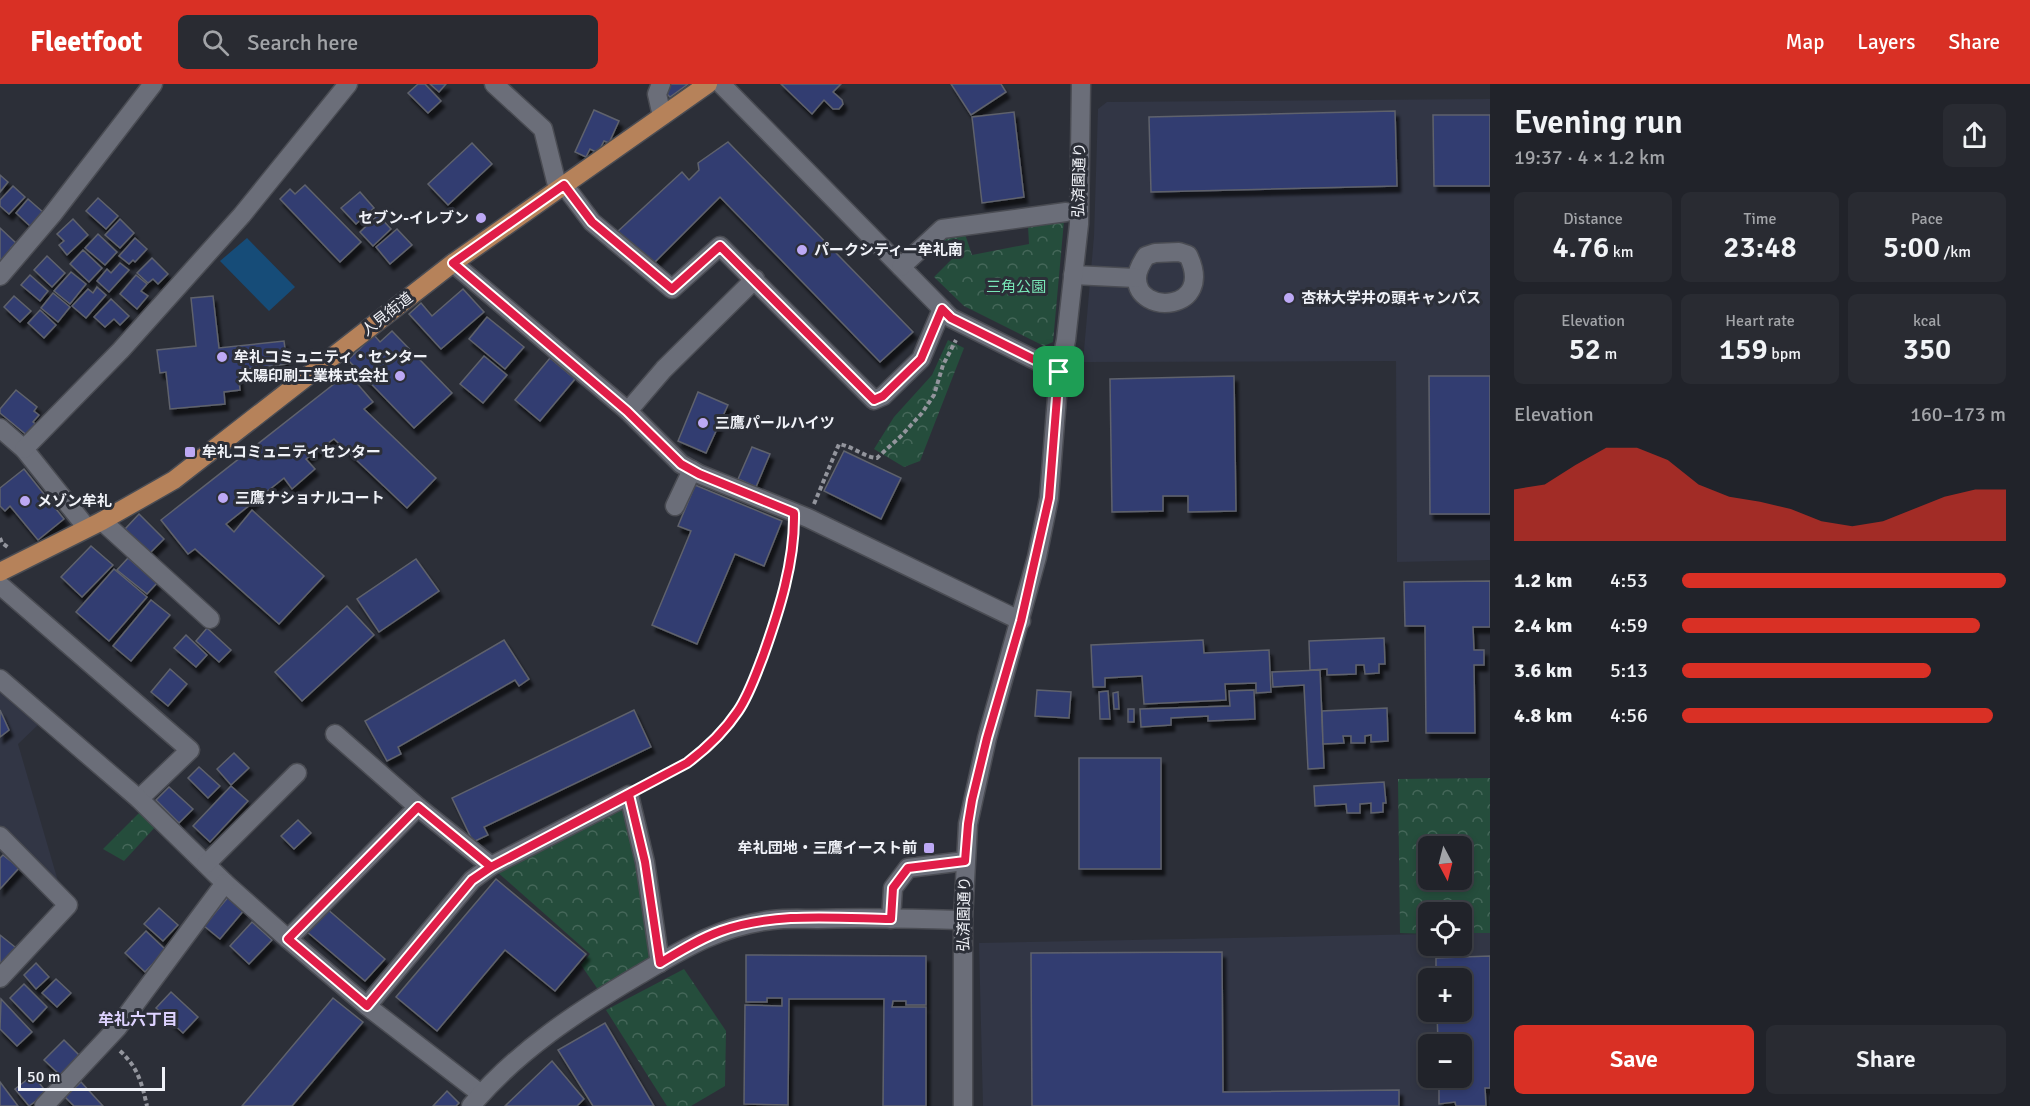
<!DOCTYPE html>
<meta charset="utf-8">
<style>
body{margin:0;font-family:Signika,"Noto Sans JP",sans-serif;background:#292b32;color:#f1f3f6;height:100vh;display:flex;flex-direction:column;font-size:22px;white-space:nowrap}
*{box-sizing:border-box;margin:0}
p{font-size:20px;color:#a2a4a8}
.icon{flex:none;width:33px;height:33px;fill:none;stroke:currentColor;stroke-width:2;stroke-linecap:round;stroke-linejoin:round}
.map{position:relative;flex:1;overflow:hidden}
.panel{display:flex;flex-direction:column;background:#21232a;width:540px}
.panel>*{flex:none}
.needle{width:39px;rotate:173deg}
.controls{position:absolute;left:1418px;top:752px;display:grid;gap:12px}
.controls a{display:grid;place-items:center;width:54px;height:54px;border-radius:9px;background:#21232a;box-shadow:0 3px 9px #0003,0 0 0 2px #3e4047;font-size:30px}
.scale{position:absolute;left:18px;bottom:15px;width:147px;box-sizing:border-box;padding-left:6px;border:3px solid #f0f2f8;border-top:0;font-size:16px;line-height:21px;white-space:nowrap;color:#f0f2f8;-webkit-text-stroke:4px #2c2f38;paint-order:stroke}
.pin{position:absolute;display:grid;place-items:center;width:51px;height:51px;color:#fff;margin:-26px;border-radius:12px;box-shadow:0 3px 9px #0006}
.round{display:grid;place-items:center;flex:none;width:63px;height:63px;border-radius:9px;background:#292b32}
.summary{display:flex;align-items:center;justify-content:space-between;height:102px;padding:0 24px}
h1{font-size:33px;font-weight:600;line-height:45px}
.stats{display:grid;grid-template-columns:repeat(3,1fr);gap:9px;height:102px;padding:6px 24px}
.stats div{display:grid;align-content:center;border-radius:9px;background:#292b32;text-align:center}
.stats b{font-size:30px;font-weight:600}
.stats small{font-size:16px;font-weight:400}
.stats p{font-size:16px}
.chart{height:168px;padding:12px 24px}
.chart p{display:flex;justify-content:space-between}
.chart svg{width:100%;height:108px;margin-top:6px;fill:#d93025;opacity:.7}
.button{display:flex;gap:12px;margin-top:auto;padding:12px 24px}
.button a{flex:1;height:69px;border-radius:9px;background:#d93025;color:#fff;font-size:24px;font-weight:600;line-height:69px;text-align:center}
.button a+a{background:#292b32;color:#f1f3f6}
ul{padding:0 24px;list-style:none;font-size:20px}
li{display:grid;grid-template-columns:96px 72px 1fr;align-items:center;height:45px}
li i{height:15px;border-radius:8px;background:#d93025}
header{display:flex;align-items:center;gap:36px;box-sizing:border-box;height:84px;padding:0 30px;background:#d93025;color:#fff}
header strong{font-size:28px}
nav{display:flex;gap:33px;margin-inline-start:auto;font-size:21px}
.search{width:420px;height:54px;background:#292b32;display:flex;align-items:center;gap:15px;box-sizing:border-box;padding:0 21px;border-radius:9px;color:#a2a4a8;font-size:22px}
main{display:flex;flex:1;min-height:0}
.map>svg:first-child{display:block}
</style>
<header>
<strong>Fleetfoot</strong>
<div class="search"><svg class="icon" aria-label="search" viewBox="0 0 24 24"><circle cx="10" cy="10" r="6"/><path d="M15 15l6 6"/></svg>Search here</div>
<nav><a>Map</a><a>Layers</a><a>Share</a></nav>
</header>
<main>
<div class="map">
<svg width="1490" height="1022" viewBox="0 0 1490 1022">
<defs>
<pattern id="park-crowns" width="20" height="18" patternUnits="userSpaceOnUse" patternTransform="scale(1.5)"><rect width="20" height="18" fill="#254d3c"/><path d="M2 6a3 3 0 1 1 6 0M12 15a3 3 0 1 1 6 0" fill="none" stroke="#456759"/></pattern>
<filter id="shadow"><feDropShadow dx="3.5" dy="6" stdDeviation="1.5" flood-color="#0009"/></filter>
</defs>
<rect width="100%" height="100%" fill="#2c2f38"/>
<g fill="#323645" fill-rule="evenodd">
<path d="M1490 15V476L1397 478 1396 277 1083 278 1094 152 1098 25 1107 18Z"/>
<path d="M0 603 40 639 18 660 60 804 0 746Z"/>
<path d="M1461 849H1490V1022H983L979 859 1428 850V861H1461ZM1428 894H1461V927H1428ZM1428 960H1461V993H1428Z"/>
</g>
<g fill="url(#park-crowns)" fill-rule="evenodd">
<path d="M1064 137 1053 258 1044 262 964 222 934 193 957 170 944 155 947 152 965 150 972 171 1029 160 1028 142Z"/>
<path d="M948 256 964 264 920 377 904 383 874 365 894 333 932 291Z"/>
<path d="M1490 694V849H1461V828H1428V850L1400 849 1398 695ZM1428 762H1461V795H1428Z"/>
<path d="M627 718 652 874 599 907 581 881 590 870 496 787Z"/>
<path d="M141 727 157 741 124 777 103 765Z"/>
<path d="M684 885 726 947 725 1002 691 1022H667L606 926Z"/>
</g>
<path fill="#164c78" d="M247 154 295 203 269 227 220 177Z"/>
<g fill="#323c71" stroke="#5f626c" stroke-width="1.5" filter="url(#shadow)">
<path d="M418 0H425L441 17 428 29 408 9Z"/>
<path d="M430 0H446L439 8Z"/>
<path d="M671 0H688L670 13 666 9Z"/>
<path d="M781 0H841L833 8 842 16 843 20 839 25H833L824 16 812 30Z"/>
<path d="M951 0H1001L1006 8 971 31Z"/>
<path d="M594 26 619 37 609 59 604 57 598 69 590 65 586 73 575 68Z"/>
<path d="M1395 27 1397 102 1151 108 1149 33Z"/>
<path d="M1014 28 1024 113 982 119 972 33Z"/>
<path d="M1433 31H1490V102H1434Z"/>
<path d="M728 58 913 248 880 278 720 113 650 183 616 149 682 88 689 96 699 86 698 79Z"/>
<path d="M472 59 492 80 448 121 428 100Z"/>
<path d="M0 91 8 98 0 108Z"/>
<path d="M305 101 361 158 340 178 280 115 290 105 295 110Z"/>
<path d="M13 102 25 113 9 130 0 122V116Z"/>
<path d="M360 108 374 124 356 140 341 124Z"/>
<path d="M98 114 118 132 106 145 86 127Z"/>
<path d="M28 115 44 129 31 143 16 129Z"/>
<path d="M378 131 391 145 373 162 360 148Z"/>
<path d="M73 135 88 151 67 171 59 161 64 157 57 150Z"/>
<path d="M120 135 134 149 120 164 105 151Z"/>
<path d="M0 144 16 159 11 164 13 166 0 178Z"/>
<path d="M397 145 412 161 390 180 376 163Z"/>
<path d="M98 150 117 168 105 181 85 164Z"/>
<path d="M135 154 147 165 135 178 133 176 129 180 119 172Z"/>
<path d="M83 166 102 184 89 198 70 180Z"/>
<path d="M47 172 65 189 52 203 34 186Z"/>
<path d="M152 174 168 190 158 200 153 195 148 199 137 189Z"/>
<path d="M120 179 129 186 109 208 97 197 107 185 111 189Z"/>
<path d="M71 188 86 200 70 220 54 207Z"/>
<path d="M30 191 48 207 40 217 21 201Z"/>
<path d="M136 191 147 200 141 207 148 212 137 225 120 210Z"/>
<path d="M97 203 106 211 86 234 72 222 88 205 93 209Z"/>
<path d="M463 205 484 228 441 265 409 230 421 219 432 232Z"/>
<path d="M53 209 70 223 58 238 41 224Z"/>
<path d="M14 212 31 227 20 238 4 223Z"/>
<path d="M213 212 219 264 284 257 287 280 238 286 240 306 224 308 225 320 170 325 166 288 160 289 157 266 196 262 191 214Z"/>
<path d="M111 215 129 232 120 241 114 235 105 243 94 233Z"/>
<path d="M40 226 56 241 44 254 28 239Z"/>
<path d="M487 233 524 263 505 285 469 255Z"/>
<path d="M392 247 452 309 414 344 348 276 374 251 380 258Z"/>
<path d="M484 272 507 291 483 319 460 300Z"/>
<path d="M550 274 575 295 540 337 515 316Z"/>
<path d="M348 289 373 318 364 325 436 394 407 424 334 355 306 375 315 385 292 405 284 394 226 440 234 448 252 426 324 492 279 540 195 465 188 470 161 436Z"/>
<path d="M1234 292 1236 427 1188 428V412H1163V427L1112 428 1110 295Z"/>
<path d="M1429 292H1490V430H1430Z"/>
<path d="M16 306 37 323 34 327 39 331 33 338 38 342 29 353 0 329V325Z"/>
<path d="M698 308 728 321 706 369 678 357Z"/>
<path d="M752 363 770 370 756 403 738 395Z"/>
<path d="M844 367 901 394 881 435 824 407Z"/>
<path d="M24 385 64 435 38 456 10 422 5 427 0 422V404Z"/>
<path d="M695 401 782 437 764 482 735 470 697 560 652 541 691 447 678 442Z"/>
<path d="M139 430 164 455 150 469 125 445Z"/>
<path d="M91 462 113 481 82 513 61 493Z"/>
<path d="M128 474 157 499 147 510 117 486Z"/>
<path d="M416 475 439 507 379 548 357 515Z"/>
<path d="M114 485 147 513 109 557 76 528Z"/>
<path d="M1490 497V543H1473L1474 566H1484V581H1474L1475 649H1426L1425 542H1405L1404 498Z"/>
<path d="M151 516 170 531 131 577 113 562Z"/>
<path d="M347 522 374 551 302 617 275 588Z"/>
<path d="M207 544 231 566 219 578 196 557Z"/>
<path d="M186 551 207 571 196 583 174 564Z"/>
<path d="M1384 554 1385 580H1379V589L1365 590 1364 581H1356V590L1327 591V585L1310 586 1309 557Z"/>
<path d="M504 556 529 595 519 602 515 596 398 663 401 670 387 677 365 637Z"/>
<path d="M1203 556 1204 569 1269 566 1271 608 1256 609V599L1225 600 1226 616 1144 620 1142 592 1105 594V603H1093L1091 561Z"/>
<path d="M170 585 187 600 168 622 151 608Z"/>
<path d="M1320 586 1324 684 1308 685 1304 601 1273 603 1272 588Z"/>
<path d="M1037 606 1071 608 1069 634 1035 632Z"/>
<path d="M1254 606 1255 635 1208 637V632L1171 634V641L1141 643 1140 625 1230 622 1229 607Z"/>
<path d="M1108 607 1110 635H1100L1099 608Z"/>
<path d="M1118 608 1119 625H1114L1113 609Z"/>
<path d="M1387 624 1388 657 1371 658V651L1365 652V659H1351V652H1343L1344 659 1323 660 1322 627Z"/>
<rect x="1128" y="625" width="6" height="13"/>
<path d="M0 626 9 646 0 653Z"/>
<path d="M634 626 651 663 484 743 488 751 473 758 452 714Z"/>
<path d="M234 669 249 684 231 701 217 685Z"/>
<rect x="1079" y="674" width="82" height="111"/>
<path d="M199 683 220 702 208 714 188 694Z"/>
<path d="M1384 698 1386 719H1383V728L1371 729V719L1360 720V729H1347L1346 720 1315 722 1314 702Z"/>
<path d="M231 702 248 717 210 758 193 742Z"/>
<path d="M169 703 193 725 179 739 156 716Z"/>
<path d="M298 736 311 749 294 765 281 752Z"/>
<path d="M3 771 19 784 0 805V774Z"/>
<path d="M496 795 586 870 555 907 505 866 437 947 396 913Z"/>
<path d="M229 812 245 825 220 855 204 842Z"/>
<path d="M159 824 178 841 163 857 144 840Z"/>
<path d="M326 824 385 875 365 897 306 847Z"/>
<path d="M252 838 272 856 249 880 230 862Z"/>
<path d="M146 847 166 866 145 888 125 869Z"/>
<path d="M0 851 20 867 6 885 0 880Z"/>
<path d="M1222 868 1223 1008 1399 1006V1022H1032L1031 869Z"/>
<path d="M746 871 926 872V921H906V917H893L892 923H926V1022H883L884 915H789L788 1021 744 1020 745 921 782 922V914H767V918H746Z"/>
<path d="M1490 872V1004H1485L1486 1022H1456L1455 1018 1439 1020V993H1461V960H1438L1437 927H1461V894H1436V874Z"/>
<path d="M36 879 49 893 36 905 24 891Z"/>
<path d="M56 895 71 909 57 923 42 909Z"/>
<path d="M24 900 47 923 33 938 10 914Z"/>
<path d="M171 908 198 933 183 949 156 924Z"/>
<path d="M333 914 363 938 292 1022H242Z"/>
<path d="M1 915 32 948 17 962 0 945Z"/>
<path d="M605 939 654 1022H593L558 966Z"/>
<path d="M64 956 81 973 61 992 44 976Z"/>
<path d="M552 977 584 1015 577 1022H505Z"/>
<path d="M33 991 47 1009 29 1022 15 1005Z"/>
<path d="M0 998 18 1022H0Z"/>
<path d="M81 998 103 1022H74L65 1013Z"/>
<path d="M447 1007 459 1019 456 1022H433Z"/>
</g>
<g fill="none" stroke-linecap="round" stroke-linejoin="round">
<defs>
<g id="minor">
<path d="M494 0 543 45 558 105"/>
<path d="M661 0 657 10 662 32"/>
<path d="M721 0 951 234 1059 288"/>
<path d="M564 101 592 138 672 205 720 162 874 316 883 312 921 275 942 225"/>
<path d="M1179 168 1188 171C1216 228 1136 232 1137 194 1137 186 1142 178 1146 172L1155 169Z"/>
<path d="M453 179 628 327 681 380 699 390 808 434 1021 537"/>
<path d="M901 183 942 145 1066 128"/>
<path d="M1073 191 1136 194"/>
<path d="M0 192 52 131 153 0"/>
<path d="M628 327 664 285 755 195"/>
<path d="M0 344 24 365 87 444"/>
<path d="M24 365 121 266 242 131 348 0"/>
<path d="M675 422 692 386"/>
<path d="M102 437 210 535"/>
<path d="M0 501 190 666 139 715"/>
<path d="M0 595 139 715 225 799 288 855 367 922 481 1010"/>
<path d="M335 650 418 723 491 782"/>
<path d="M0 752 68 821 0 894"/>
<path d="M206 780 297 689"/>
<path d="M891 835 893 804 908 784 965 777"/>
<path d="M288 855 418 723"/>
<path d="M367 922 472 796 491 782 629 711 645 778 660 879"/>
<path d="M44 1022 118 943 225 799"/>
<path d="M471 1022C517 967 578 927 639 891 683 865 720 842 772 836 787 834 802 835 817 835 866 833 914 835 963 836"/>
<path d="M963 1022V836L968 740 987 654 1037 473 1049 414 1059 288 1066 256 1079 140 1081 0"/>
</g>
<path id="major" d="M0 488 102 437 174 396 453 179 708 0"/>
</defs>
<use href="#minor" stroke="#4a4c53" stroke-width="21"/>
<use href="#major" stroke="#4a4c53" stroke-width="21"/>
<g stroke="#93959d" stroke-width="4" stroke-dasharray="4.5 3" stroke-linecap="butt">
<path d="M814 420 839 360C854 363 864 373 877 374L901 352 922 329 934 311 943 281 956 256"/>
<path d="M0 454 2 459 9 464"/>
<path d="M643 702C669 688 695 677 716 655 724 646 732 636 739 626 764 587 792 493 794 446"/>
<path d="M120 967C138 983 142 1000 147 1022"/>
</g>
<use href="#minor" stroke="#6b6e79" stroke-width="18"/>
<use href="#major" stroke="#b6825a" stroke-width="18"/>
</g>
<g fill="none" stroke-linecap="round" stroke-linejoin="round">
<defs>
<path id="route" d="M1059 288 951 234 942 225 921 275 883 312 874 316 720 162 672 205 592 138 564 101 453 179 627 327 681 380 699 390 794 429C795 478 779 527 763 572 756 590 749 611 738 627 724 648 707 664 687 679L491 783 472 796 367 922 288 855 418 723 491 783 629 711 645 778 660 879C680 867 699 855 721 847 774 828 835 834 891 835L893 804 908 784 965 777 968 740 972 716 987 654 1021 537 1049 414 1059 288"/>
</defs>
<use href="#route" stroke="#fff" stroke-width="12"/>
<use href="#route" stroke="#e11d48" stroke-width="8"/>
</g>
<g fill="#bda9f5" stroke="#2c2f38" stroke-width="2">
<circle cx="481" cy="134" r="6"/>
<circle cx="802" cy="166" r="6"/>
<circle cx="1289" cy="214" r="6"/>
<circle cx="222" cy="273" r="6"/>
<circle cx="400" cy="292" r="6"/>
<circle cx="703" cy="339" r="6"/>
<rect x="184" y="362" width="12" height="12" rx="3"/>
<circle cx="223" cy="414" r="6"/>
<circle cx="25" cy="417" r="6"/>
<rect x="923" y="758" width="12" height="12" rx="3"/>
</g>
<g text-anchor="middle" stroke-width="6" stroke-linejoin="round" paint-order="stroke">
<g font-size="15" fill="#f0f2f8" stroke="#2c2f38">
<text transform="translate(1079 96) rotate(-89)" y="5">弘済園通り</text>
<text transform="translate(387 230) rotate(-38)" y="5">人見街道</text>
<text transform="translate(964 830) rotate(-89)" y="5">弘済園通り</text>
</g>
<g font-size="15" font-weight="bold" fill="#f0f2f8" stroke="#2c2f38" text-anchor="start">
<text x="469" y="139" text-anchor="end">セブン-イレブン</text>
<text x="814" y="171">パークシティー牟礼南</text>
<text x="1301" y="219">杏林大学井の頭キャンパス</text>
<text x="234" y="278">牟礼コミュニティ・センター</text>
<text x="388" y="297" text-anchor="end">太陽印刷工業株式会社</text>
<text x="715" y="344">三鷹パールハイツ</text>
<text x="202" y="373">牟礼コミュニティセンター</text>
<text x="235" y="419">三鷹ナショナルコート</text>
<text x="37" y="422">メゾン牟礼</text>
<text x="917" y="769" text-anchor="end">牟礼団地・三鷹イースト前</text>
</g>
<g font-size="15" fill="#79e6b7" stroke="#2c2f38">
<text x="1016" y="208">三角公園</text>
</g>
<g font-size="16" font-weight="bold" fill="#ded3ff" stroke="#2c2f38">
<text x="138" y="941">牟礼六丁目</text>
</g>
</g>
</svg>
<div class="controls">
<a><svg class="needle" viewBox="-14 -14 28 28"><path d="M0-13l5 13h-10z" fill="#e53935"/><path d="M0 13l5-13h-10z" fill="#a2a4a8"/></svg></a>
<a><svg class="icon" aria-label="locate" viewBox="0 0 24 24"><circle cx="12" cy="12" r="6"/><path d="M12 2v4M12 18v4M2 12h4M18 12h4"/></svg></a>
<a>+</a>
<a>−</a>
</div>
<div class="scale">50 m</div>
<div class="pin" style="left:1059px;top:288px;background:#1e9e55"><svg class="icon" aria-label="arrive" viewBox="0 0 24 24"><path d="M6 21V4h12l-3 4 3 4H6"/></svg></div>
</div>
<section class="panel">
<div class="summary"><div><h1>Evening run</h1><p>19:37 · 4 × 1.2 km</p></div><a class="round"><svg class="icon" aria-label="share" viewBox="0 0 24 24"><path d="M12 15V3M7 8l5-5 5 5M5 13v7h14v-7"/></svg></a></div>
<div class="stats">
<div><p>Distance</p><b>4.76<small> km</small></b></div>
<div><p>Time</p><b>23:48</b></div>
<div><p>Pace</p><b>5:00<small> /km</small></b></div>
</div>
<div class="stats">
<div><p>Elevation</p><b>52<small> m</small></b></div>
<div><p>Heart rate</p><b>159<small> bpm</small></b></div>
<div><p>kcal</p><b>350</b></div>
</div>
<div class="chart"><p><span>Elevation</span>160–173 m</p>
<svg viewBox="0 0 160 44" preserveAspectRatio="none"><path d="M0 44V23L10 21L20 13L30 6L40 6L50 11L60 21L70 26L80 28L90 31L100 36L110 38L120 36L130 31L140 26L150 23L160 23V44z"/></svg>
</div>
<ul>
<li><b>1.2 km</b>4:53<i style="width:100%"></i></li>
<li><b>2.4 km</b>4:59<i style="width:92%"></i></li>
<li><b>3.6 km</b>5:13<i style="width:77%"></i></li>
<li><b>4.8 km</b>4:56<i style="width:96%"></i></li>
</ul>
<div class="button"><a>Save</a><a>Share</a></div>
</section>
</main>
